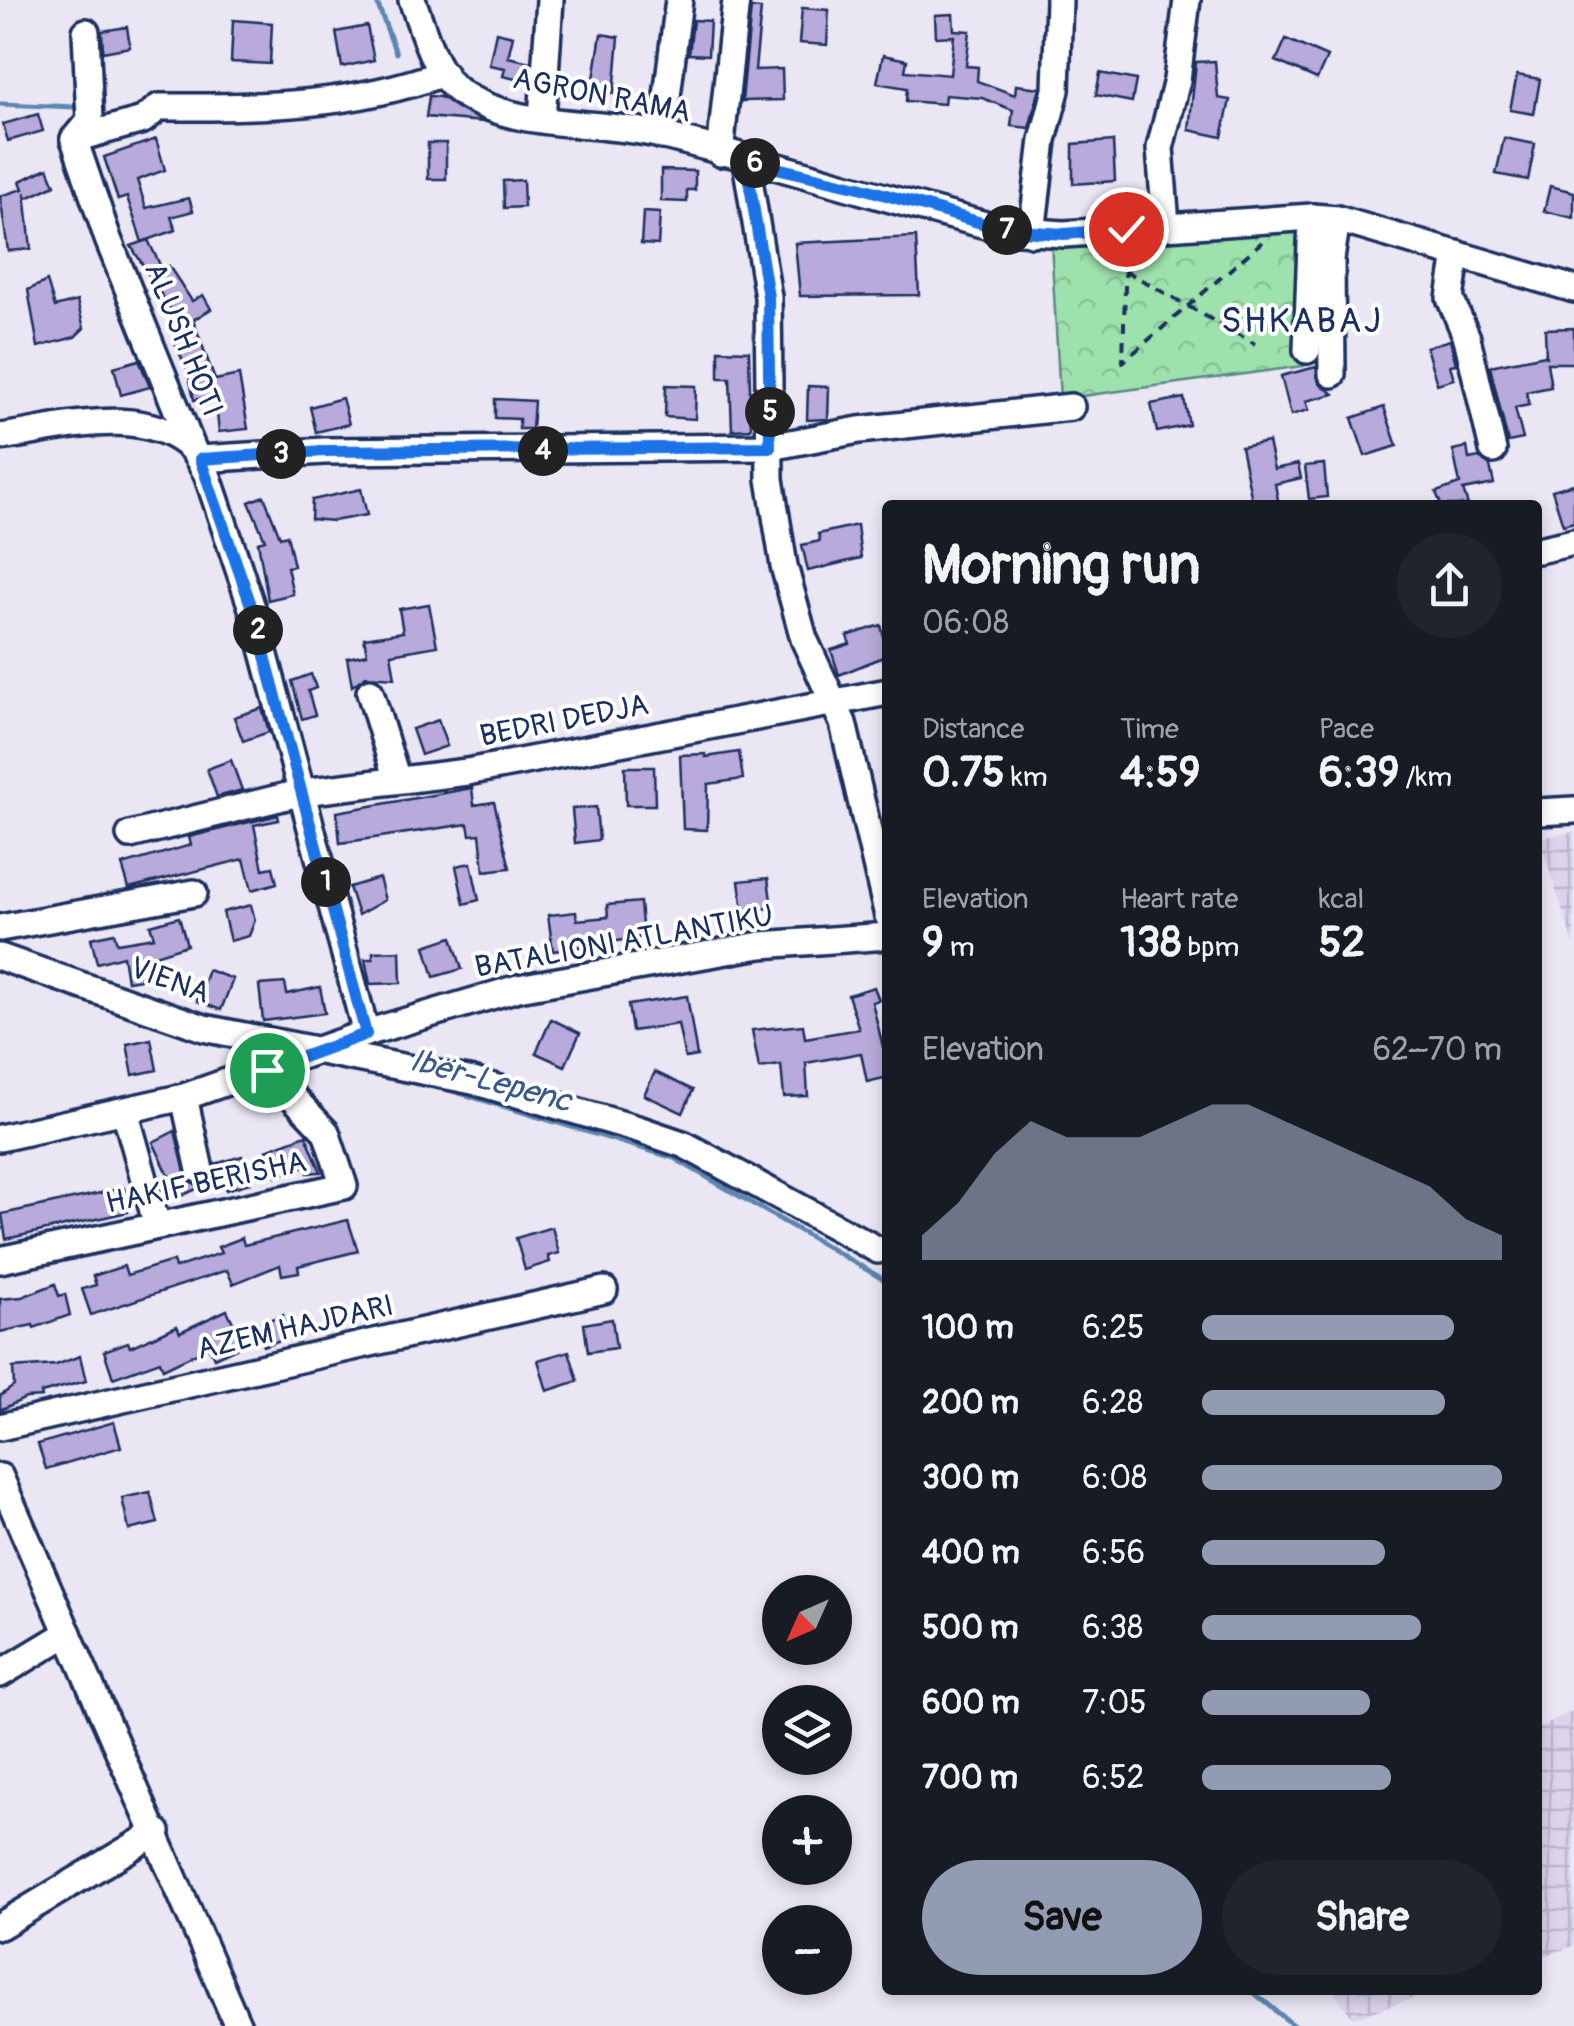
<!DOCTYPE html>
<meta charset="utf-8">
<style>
body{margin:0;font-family:Pangolin,sans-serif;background:#20242c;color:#f1f3f6;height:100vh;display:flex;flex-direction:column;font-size:38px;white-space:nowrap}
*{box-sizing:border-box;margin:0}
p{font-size:32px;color:#9ea1a6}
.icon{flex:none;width:55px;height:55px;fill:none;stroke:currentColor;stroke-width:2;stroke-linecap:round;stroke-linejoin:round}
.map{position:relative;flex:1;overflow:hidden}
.drawer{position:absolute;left:882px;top:500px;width:660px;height:1495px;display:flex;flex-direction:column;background:#171b24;border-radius:10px;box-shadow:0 5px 15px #0003}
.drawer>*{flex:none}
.needle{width:65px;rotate:225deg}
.buttons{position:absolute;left:762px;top:1575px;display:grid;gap:20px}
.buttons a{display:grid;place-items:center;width:90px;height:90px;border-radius:50%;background:#171b24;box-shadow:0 5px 15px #0003;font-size:50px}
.pin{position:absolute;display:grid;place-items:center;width:85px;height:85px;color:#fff;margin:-42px;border:5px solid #fff;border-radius:50%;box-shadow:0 2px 10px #0007}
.km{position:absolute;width:50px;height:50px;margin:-25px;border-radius:50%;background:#222;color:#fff;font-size:28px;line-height:50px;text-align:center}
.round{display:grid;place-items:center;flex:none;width:105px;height:105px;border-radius:52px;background:#20242c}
.headline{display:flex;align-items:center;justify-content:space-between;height:170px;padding:0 40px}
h1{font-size:55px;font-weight:700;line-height:75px}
.stats{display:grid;grid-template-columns:repeat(3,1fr);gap:15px;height:170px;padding:10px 40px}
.stats div{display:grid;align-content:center}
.stats b{font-size:42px;font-weight:700}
.stats small{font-size:28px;font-weight:400}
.stats p{font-size:28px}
.chart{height:280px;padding:20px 40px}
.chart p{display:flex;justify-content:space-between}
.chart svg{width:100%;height:180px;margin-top:10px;fill:#919bb2;opacity:.7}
.button{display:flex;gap:20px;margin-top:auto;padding:20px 40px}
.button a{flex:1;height:115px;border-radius:60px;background:#919bb2;color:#111;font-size:40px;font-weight:700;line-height:115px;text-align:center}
.button a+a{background:#20242c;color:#f1f3f6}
ul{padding:0 40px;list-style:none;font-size:32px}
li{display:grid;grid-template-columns:160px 120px 1fr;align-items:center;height:75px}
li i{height:25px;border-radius:12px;background:#919bb2}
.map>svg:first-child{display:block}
</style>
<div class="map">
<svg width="1574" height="2026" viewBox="0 0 1574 2026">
<defs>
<pattern id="industrial-grid" width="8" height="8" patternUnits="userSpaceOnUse" patternTransform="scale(2.5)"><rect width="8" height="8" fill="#dbd4ec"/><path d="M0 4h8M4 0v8" fill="none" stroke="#bbb6cd"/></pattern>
<pattern id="park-crowns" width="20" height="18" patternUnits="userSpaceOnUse" patternTransform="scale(2.5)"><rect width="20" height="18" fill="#9de1ad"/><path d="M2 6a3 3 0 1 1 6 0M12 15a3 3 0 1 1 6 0" fill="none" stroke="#87c197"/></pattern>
</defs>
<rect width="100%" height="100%" fill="#eae6f4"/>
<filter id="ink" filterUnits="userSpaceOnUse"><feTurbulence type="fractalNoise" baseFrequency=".01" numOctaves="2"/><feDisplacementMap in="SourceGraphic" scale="20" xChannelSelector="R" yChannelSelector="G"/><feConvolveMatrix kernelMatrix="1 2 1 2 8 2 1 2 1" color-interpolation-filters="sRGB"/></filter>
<g filter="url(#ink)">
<g fill="url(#industrial-grid)">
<path d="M1574 832V946L1539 838Z"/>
<path d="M1574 1710V1946L1538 1958V1728Z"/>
<path d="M1332 1990H1439L1353 2018Z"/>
</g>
<path fill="url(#park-crowns)" stroke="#5c8886" stroke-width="2.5" d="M1306 222 1304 366 1060 399 1051 241Z"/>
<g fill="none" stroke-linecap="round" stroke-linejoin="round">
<g stroke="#5c86b0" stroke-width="5">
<path d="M376 0 396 53"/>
<path d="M0 104 76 107"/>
<path d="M0 971 200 1041 267 1056"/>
<path d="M440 1087 674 1158 888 1282"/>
<path d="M1251 1990 1294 2026"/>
</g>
</g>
<g fill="#b8aada" stroke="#1b2f5e" stroke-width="2.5">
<path d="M751 8 761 9 755 70 782 69 783 100 742 101Z"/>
<path d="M802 8 829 10 827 45 799 43Z"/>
<path d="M953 14 954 30 970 31 966 66 978 67 977 81 1015 95 1016 85 1040 88 1029 128 1011 126 1013 110 982 98 945 95 944 104 906 101 907 88 877 83 883 55 907 60 905 71 950 75 954 36 936 37 935 15Z"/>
<path d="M233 20 272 23 270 64 231 62Z"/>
<path d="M693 20 710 21 708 55 689 54Z"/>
<path d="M367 26 374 60 342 67 336 32Z"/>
<path d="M127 27 130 47 103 52 102 31Z"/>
<path d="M496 32 513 36 508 57 530 62 528 82 503 76 505 68 489 65Z"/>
<path d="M601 34 619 37 614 94 592 92Z"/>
<path d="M1286 39 1327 57 1317 79 1276 61Z"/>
<path d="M1215 61 1218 98 1230 100 1222 137 1189 130 1196 62Z"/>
<path d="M1100 73 1136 80 1132 102 1096 95Z"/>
<path d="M1517 75 1540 79 1534 114 1510 110Z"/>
<path d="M429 96 440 97 484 122 426 117Z"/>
<path d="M38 114 43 131 8 141 3 124Z"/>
<path d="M1504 138 1535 144 1528 180 1496 174Z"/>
<path d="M156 139 165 170 137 180 146 208 189 198 193 211 171 217 176 230 142 242 127 197 118 200 104 157Z"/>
<path d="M1113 141 1115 181 1073 184V144Z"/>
<rect x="428" y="143" width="18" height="36"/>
<path d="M48 168 55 185 27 198 25 192 31 249 8 251 0 196 23 189 20 181Z"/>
<path d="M661 170 695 171V190H687V202L661 201Z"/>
<path d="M523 180 524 207 504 208 503 181Z"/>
<path d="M1550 186 1574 192V218L1544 211Z"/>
<path d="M643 212 660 213 658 245 641 244Z"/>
<path d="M916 237 919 295 800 296 795 243Z"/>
<path d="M148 240 163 271 169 266 192 301 203 295 211 309 193 320 215 380 239 375 248 429 219 432 215 396 194 400 188 371 176 346 190 341 131 246Z"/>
<path d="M47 281 55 307 77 301 84 328 75 337 38 347 28 290Z"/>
<path d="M1574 328V363H1547L1551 387 1526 392 1529 405 1515 408 1523 439 1508 442 1490 366 1545 355 1546 358 1545 329Z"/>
<path d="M1450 340 1456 364 1450 365 1454 379 1437 384 1426 347Z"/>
<path d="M719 350 749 351 751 429 732 430 730 378H719Z"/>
<path d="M139 360 150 387 121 395 114 367Z"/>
<path d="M1316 367 1319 383 1334 394 1306 401 1309 410 1291 415 1281 376Z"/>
<path d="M666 385 696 386 695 419 665 417Z"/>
<path d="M808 386 829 387 828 419 807 420Z"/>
<path d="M342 398 349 424 316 432 310 407Z"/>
<path d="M1184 398 1189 425 1157 432 1151 404Z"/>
<path d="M495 399 534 401 532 429H519V419L495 418Z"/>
<path d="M1384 407 1397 446 1365 456 1352 418Z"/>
<path d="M1268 442 1274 469 1298 464 1301 478 1275 484 1279 505H1253L1241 447Z"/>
<path d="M1467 447 1469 459 1479 457 1490 466 1494 484 1463 490 1468 505H1441L1436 492 1460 484 1453 450Z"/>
<path d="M1324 464 1327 497 1309 499 1305 466Z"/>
<path d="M1574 484V522L1563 525 1552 490Z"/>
<path d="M361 489 367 515 333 521 311 519 312 500Z"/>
<path d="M264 496 280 537 287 535 294 566 287 567 293 594 268 600 258 542 265 540 249 502Z"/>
<path d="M857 525 861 558 808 571 802 545 820 541 818 534Z"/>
<path d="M429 604 437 646 391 654 395 678 366 676 352 686 347 658 367 654 364 638 403 632 399 609Z"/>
<path d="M881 625 888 655 839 675 831 650 850 644 847 636Z"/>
<path d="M311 674 316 688 308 691 315 715 302 719 292 681Z"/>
<path d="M262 708 269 732 243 741 234 717Z"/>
<path d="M438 720 447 746 421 755 412 729Z"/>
<path d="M739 752 743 779 708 784 707 830 683 829 680 755 706 754V757Z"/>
<path d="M231 760 242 790 217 797 207 769Z"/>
<path d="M625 767H654L655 805H626Z"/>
<path d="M472 788 474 805 494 802 510 868 484 871 480 834 470 835 468 824 340 843 337 812Z"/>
<path d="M596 807 599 840 575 843 572 809Z"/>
<path d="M278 815 279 820 254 825 263 869 273 867 277 883 252 890 244 859 129 888 122 865 191 845 189 837Z"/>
<path d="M471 863 479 900 464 904 456 866Z"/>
<path d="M379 878 385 900 358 915 349 887Z"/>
<path d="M768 878 772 908 743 910 739 881Z"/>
<path d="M640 902 643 937 553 951 548 915 576 912 577 920 608 917 607 905Z"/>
<path d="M251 905 255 920 249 936 230 941 223 912Z"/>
<path d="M179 917 187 945 139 960 142 979 127 981 123 956 97 963 91 938 114 933 117 943 154 937 150 925Z"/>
<path d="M452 937 462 969 434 977 425 946Z"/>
<path d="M400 951 401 983 370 984 365 959H373V952Z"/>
<path d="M208 970 233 979 221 1010 197 1001Z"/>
<path d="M285 983 287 994 320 987 325 1013 263 1021 259 985Z"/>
<path d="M874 987 879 1000 872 1002 883 1047 888 1046V1077L867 1082 861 1053 806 1063 808 1096 784 1097 781 1065 759 1068 752 1030 803 1025 805 1038 859 1029 848 995Z"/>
<path d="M687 996 697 1056 685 1058 678 1024 632 1031 628 1005Z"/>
<path d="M551 1019 580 1033 565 1066 536 1053Z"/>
<path d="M151 1039 157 1070 133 1075 127 1044Z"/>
<path d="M655 1072 693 1090 683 1113 644 1095Z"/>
<path d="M175 1131 187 1180 203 1186 179 1197 153 1142Z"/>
<path d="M306 1135 321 1172 308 1173V1165L276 1176 266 1150Z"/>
<path d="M242 1156 250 1183 226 1190 222 1177 209 1183 215 1164Z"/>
<path d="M124 1188 128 1212 6 1239 2 1214Z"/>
<path d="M348 1220 358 1251 298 1266 299 1272 282 1275 280 1265 233 1284 227 1270 91 1315 82 1289 96 1285 93 1276 124 1266 127 1275 173 1261 175 1268 221 1253 218 1247 242 1238 244 1245Z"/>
<path d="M552 1227 559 1253 548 1256 550 1262 525 1270 516 1238Z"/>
<path d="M55 1284 59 1296 65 1294 70 1315 34 1328 33 1325 0 1332V1299L22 1297Z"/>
<path d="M227 1310 237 1331 283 1315 287 1338 263 1346 260 1337 214 1358 209 1347 163 1369 160 1361 113 1378 104 1351 128 1342 130 1347 177 1326 180 1332Z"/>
<path d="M612 1319 616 1348 588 1352 584 1324Z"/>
<path d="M569 1351 578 1381 547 1391 538 1360Z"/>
<path d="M80 1356 86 1381 41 1393 42 1397 26 1398 0 1410V1396L14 1386 13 1368 56 1365Z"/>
<path d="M114 1422 121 1447 46 1469 38 1444Z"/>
<path d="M150 1492 158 1523 129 1530 122 1498Z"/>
</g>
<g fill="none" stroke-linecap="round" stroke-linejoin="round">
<defs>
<g id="minor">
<path d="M412 0C424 30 433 74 461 93 518 131 597 119 661 135 776 164 890 201 1005 230L1064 234 1312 217 1337 219 1574 289"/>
<path d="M86 32 90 120 74 139 143 120 159 107C257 107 350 108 443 73"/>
<path d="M542 119 550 0"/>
<path d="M662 136 679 0"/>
<path d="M74 139 108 239 193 450 207 474 253 611 366 1033"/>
<path d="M720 153 736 0"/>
<path d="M746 161 768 297 770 479 784 566 804 639 843 723 888 916"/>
<path d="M1166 225 1160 148 1177 80 1187 0"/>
<path d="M1032 233 1043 140 1056 90 1059 0"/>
<path d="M1457 254 1450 298 1467 338 1493 450"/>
<path d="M1307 350 1312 217"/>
<path d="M1332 374 1331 259 1337 219"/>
<path d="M0 437C61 429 144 402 193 450"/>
<path d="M200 459 324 451 770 447 859 430 1071 407"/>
<path d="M1538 550 1574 542"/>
<path d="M370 692 397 780"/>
<path d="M1538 812 1574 810"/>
<path d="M130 835 303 792 467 772 888 692"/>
<path d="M0 928 194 893"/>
<path d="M0 957 204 1028 473 1081 638 1129 685 1145 878 1250"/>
<path d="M184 1097 200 1170"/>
<path d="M125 1111 157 1225"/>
<path d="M0 1138 184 1097 366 1033 518 988 761 945 888 936"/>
<path d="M0 1260 344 1186 326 1132 267 1070"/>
<path d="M0 1427 604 1290"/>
<path d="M0 1477 238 2026"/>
<path d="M0 1674 68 1633"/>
<path d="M0 1926 157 1832"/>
</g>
</defs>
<use href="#minor" stroke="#1b2f5e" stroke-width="32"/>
<g stroke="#1b2f5e" stroke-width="4" stroke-dasharray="10 8" stroke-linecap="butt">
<path d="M1126 249 1123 362 1262 242"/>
<path d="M1094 253 1255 344"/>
</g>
<use href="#minor" stroke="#fff" stroke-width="25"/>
</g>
</g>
<g fill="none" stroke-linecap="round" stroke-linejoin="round" filter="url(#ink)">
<defs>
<path id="route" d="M267 1070 366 1034 253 611 200 459 324 451 770 447 768 297 746 161 859 187 1005 230 1064 234 1126 229"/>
</defs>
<use href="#route" stroke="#fff" stroke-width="20"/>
<use href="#route" stroke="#1a73e8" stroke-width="12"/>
</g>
<g text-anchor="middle" stroke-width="8" stroke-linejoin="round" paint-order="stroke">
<g font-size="30" fill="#1b2f5e" stroke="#fff">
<text transform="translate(602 95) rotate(11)" y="10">AGRON RAMA</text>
<text transform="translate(184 339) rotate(68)" y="10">ALUSH HOTI</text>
<text transform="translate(564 720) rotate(-11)" y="10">BEDRI DEDJA</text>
<text transform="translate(624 941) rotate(-10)" y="10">BATALIONI ATLANTIKU</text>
<text transform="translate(170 980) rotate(20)" y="10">VIENA</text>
<text transform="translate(206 1182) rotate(-12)" y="10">HAKIF BERISHA</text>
<text transform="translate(295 1327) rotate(-13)" y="10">AZEM HAJDARI</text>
</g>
<g font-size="32" font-style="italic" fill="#3b5a87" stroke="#fff">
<text transform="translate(491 1080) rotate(15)" y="11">Ibër-Lepenc</text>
</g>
<g font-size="35" letter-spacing="2.5" fill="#1b2f5e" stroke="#fff">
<text x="1302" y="332">SHKABAJ</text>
</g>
</g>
</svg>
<div class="buttons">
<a><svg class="needle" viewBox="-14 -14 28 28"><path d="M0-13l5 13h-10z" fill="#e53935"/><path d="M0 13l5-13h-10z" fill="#9ea1a6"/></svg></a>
<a><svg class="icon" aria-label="layers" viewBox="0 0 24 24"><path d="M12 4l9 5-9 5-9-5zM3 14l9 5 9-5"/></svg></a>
<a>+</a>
<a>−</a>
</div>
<div class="pin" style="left:267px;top:1070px;background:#1e9e55"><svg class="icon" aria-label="arrive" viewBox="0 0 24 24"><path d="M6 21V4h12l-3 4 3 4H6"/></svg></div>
<div class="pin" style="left:1126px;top:229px;background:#d93025"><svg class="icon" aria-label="check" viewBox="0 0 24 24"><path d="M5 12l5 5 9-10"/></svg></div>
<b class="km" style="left:326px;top:882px">1</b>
<b class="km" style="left:258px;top:630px">2</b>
<b class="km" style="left:281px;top:454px">3</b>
<b class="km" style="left:543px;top:451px">4</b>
<b class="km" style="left:770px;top:412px">5</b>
<b class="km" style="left:755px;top:163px">6</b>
<b class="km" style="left:1007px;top:230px">7</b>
<section class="drawer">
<div class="headline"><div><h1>Morning run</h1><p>06:08</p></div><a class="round"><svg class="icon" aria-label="share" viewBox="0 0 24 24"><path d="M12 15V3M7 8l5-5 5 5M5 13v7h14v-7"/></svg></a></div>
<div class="stats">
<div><p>Distance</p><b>0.75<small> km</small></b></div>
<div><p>Time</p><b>4:59</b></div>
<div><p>Pace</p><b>6:39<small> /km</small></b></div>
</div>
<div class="stats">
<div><p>Elevation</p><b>9<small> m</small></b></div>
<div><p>Heart rate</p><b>138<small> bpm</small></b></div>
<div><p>kcal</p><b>52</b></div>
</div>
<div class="chart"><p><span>Elevation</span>62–70 m</p>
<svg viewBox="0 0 160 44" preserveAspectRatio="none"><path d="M0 44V38L10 30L20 18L30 10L40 14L50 14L60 14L70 10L80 6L90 6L100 10L110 14L120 18L130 22L140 26L150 34L160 38V44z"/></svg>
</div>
<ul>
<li><b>100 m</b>6:25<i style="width:84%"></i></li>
<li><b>200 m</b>6:28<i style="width:81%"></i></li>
<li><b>300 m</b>6:08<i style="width:100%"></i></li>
<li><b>400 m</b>6:56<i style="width:61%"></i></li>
<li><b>500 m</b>6:38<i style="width:73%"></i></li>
<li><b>600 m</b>7:05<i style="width:56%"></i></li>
<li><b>700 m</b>6:52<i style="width:63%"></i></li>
</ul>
<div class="button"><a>Save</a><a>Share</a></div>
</section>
</div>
